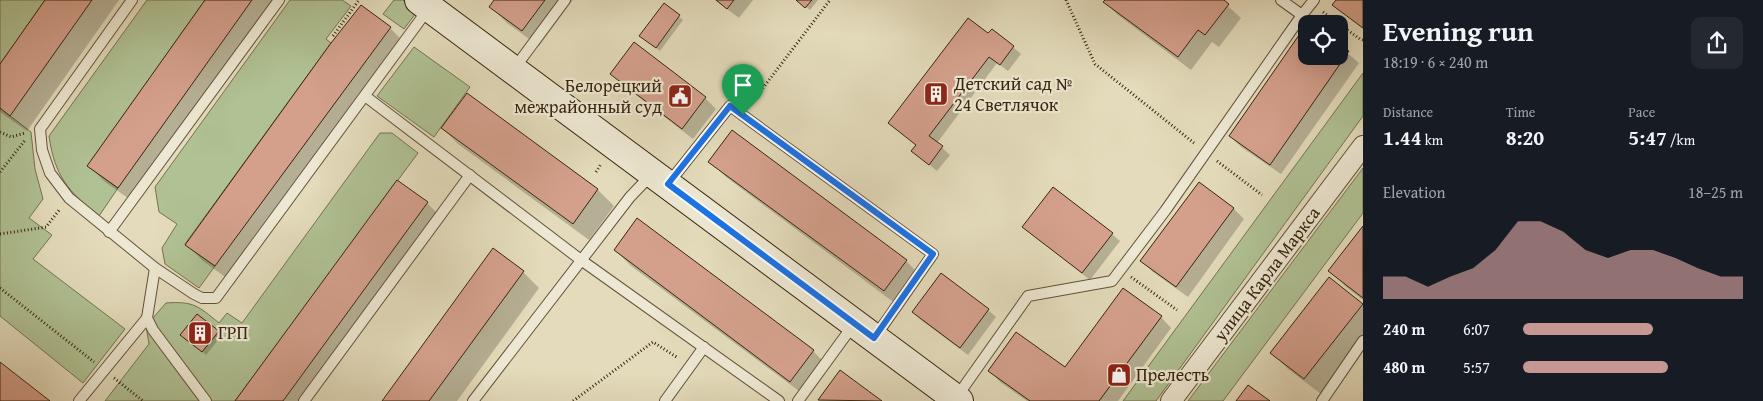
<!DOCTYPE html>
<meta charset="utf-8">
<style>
body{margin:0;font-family:"Gentium Book Plus",serif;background:#242831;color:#f1f3f6;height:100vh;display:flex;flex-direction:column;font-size:19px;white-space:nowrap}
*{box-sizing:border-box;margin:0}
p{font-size:16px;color:#9ea1a6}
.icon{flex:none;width:28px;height:28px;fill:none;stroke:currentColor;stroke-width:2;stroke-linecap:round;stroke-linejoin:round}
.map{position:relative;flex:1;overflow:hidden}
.details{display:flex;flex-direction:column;background:#171b24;width:400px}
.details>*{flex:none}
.controls{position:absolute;left:1298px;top:15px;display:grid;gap:10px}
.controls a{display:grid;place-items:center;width:50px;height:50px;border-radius:10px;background:#171b24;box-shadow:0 5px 20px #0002;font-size:25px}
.pin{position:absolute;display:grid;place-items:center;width:42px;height:42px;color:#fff;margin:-51px -21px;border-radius:50% 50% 50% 0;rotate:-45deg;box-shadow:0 0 5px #0007}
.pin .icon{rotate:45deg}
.round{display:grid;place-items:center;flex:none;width:52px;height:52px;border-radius:10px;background:#242831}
.headline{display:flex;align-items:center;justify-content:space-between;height:85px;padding:0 20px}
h1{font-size:28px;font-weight:800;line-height:38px}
.stats{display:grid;grid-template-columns:repeat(3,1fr);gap:8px;height:85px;padding:5px 20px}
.stats div{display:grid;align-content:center}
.stats b{font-size:21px;font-weight:800}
.stats small{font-size:14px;font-weight:400}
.stats p{font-size:14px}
.chart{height:140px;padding:10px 20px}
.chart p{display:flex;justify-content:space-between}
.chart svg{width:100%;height:90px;margin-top:5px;fill:#c59692;opacity:.7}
ul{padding:0 20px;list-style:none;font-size:16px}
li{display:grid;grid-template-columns:80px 60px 1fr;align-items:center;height:38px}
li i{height:12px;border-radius:6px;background:#c59692}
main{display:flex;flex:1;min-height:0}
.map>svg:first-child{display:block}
</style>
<main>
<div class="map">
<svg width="1363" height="401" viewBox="0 0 1363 401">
<rect width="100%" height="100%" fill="#e3dbbb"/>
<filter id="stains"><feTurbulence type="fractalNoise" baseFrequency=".004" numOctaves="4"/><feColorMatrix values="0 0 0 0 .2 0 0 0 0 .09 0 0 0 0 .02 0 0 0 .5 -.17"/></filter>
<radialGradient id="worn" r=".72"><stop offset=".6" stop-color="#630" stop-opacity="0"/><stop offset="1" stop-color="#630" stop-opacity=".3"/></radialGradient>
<g fill="#b0c193" stroke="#747351">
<path d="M0 0H45L0 64Z"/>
<path d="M147 0H205L88 166 118 188 99 216C68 191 55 177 49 136Z"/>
<path d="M290 0H342L351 6 326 39 331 43 185 244 215 266 199 288 165 264 162 248 177 224 159 212 155 187Z"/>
<path d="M394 0H403L418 10 404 29 383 14Z"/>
<path d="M414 47 470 87 434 137 377 96Z"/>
<path d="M1363 73V116L1156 401H1123Z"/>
<path d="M0 108 31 132 35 169 43 199 29 218 52 235 33 259 125 329 83 383 0 316Z"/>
<path d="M380 133H392L418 153 235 401H105L149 344 146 326 166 303C194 301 198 306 219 323L227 313 242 323Z"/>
<path d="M1363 168V213L1223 401H1188Z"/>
</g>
<g fill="#0003">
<path d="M47 0H119L27 131 0 112V66Z"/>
<path d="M207 0H279L135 203 105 182 89 166Z"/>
<path d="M496 0H573L539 46 507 23 491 7Z"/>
<path d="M715 0H753L739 18Z"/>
<path d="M797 0H818L810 10Z"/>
<path d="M1106 0H1221L1241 18 1219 47 1212 42 1191 70 1118 15 1105 2Z"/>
<path d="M1338 0H1363V29L1334 5Z"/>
<path d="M664 5 683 20 660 51 645 40Z"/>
<path d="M1306 27V56H1339V46L1359 63 1281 174 1241 147 1230 136Z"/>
<path d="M390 28 406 44 232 282 203 261 187 245Z"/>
<path d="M992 30 1021 54 1008 71 997 63 937 143 950 155 937 171 913 151 917 146 889 123Z"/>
<path d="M635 44 705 98 716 109 693 139 622 84 612 74Z"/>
<path d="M467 95 598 190 614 206 589 240 458 144 442 128Z"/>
<path d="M710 161 906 261 922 277 900 307 726 177Z"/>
<path d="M398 182 427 203 443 219 310 401H237Z"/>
<path d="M1199 184 1234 209 1244 219 1188 297 1153 272 1142 261Z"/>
<path d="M1024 227 1112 234 1120 241 1090 280Z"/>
<path d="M1363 228V300L1346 287 1330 270Z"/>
<path d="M494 250 523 272 539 288 457 401H383Z"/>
<path d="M615 250 813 351 829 367 807 397 631 266Z"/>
<path d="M942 275 988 310 996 317 968 355 921 320 913 312Z"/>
<path d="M1329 279 1363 305V340L1321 394 1288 369 1272 353Z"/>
<path d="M1161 317 1171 328 1118 401H1027L1000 382 990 371 1065 369Z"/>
<path d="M218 331 222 335 206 355 186 338Z"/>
<path d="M840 372 880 401H820L819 400Z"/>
</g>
<g fill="#d4a08c" stroke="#39250f">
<path d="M45 0H92L10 116 0 108V64Z"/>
<path d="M205 0H252L118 188 87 166Z"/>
<path d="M494 0H545L522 31 489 7Z"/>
<path d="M716 0H734L727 9Z"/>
<path d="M796 0H812L805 8Z"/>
<path d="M1105 0H1224L1229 4 1205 35 1198 30 1178 57 1103 2Z"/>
<path d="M1336 0H1363V28L1332 5Z"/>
<path d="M664 3 680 15 656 48 639 36Z"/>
<path d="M361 5 391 27 215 266 185 245 331 43Z"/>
<path d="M968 18 988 33 992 29 1014 46 1000 65 989 57 929 136 943 146 929 165 911 151 916 145 888 123Z"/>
<path d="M1306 25V56H1339V44L1349 51 1270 165 1229 136Z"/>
<path d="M634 42 706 97 682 129 610 74Z"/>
<path d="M467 93 598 189 573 224 441 128Z"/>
<path d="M732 130 907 260 884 291 708 162Z"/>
<path d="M397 180 428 202 283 401H235Z"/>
<path d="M1199 182 1234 208 1176 287 1140 261Z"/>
<path d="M1053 187 1113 233 1082 273 1022 227Z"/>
<path d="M637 218 814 350 790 382 614 250Z"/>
<path d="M1363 226V298L1328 271Z"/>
<path d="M493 248 524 271 429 401H382Z"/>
<path d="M941 273 989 309 960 348 912 312Z"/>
<path d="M1329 277 1363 304 1304 379 1270 353Z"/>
<path d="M1123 288 1162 316 1099 401H1030L988 371 1016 332 1065 367Z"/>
<path d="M197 314 219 331 202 352 180 335Z"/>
<path d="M0 362 50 401H0Z"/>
<path d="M840 370 882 401 818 400Z"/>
<path d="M1248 385 1270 401H1236Z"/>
</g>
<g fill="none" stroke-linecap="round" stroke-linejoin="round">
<defs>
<g id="lane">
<path d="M132 0 40 129 42 150 50 173 69 198 155 268 194 294 202 298H216L429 8"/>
<path d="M1281 0 1302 15 1314 0"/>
<path d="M514 69 565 0"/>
<path d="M365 96 581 260 779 401"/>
<path d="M668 184 730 106 933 254 875 337"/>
<path d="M109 232 279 0"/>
<path d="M155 268 147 318 153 330 206 401"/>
<path d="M956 398 1028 296 1112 281 1165 211 1302 15"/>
<path d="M79 401 147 318"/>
<path d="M304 401 470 175"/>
<path d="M473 401 630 197 652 174"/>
<path d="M665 401 704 347"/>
<path d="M798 401 854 324"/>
<path d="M1322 401 1363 341"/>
</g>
<path id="street" d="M1171 401 1363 146"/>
<path id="secondary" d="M419 0 959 401"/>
</defs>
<use href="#lane" stroke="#64523a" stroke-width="12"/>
<use href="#street" stroke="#64523a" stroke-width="22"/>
<use href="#secondary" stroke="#39250f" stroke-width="30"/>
<g stroke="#39250f" stroke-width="3" stroke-dasharray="1 2.5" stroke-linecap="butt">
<path d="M1066 0 1095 64 1194 143"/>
<path d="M1323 12 1339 24"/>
<path d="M1339 24 1360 39 1363 40"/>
<path d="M333 36 359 0"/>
<path d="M750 105 830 0"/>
<path d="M0 132 11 137 25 133"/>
<path d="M1217 161 1262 195"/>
<path d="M0 172 26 139"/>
<path d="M596 172 601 164"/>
<path d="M0 234 46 227 60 209"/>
<path d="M1131 277 1177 310"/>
<path d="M0 288 94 362"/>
<path d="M114 378 143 401"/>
<path d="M573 401 653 342 678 358"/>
</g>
<use href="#lane" stroke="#ede8d3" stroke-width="10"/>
<use href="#street" stroke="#ede8d3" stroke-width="20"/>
<use href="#secondary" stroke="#ede8d3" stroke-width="28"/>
</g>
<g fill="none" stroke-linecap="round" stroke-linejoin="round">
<defs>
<path id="route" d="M730 106 933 254 874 338 668 184Z"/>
</defs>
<use href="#route" stroke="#fff" stroke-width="10"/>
<use href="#route" stroke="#1a73e8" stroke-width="6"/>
</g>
<defs>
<symbol id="building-square" viewBox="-11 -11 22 22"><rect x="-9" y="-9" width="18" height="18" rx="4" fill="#8f2418" stroke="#ede8d3"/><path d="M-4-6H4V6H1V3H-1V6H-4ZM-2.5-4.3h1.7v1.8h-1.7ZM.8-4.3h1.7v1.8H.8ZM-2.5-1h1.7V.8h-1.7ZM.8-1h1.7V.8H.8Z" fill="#fff"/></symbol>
<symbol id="civic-square" viewBox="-11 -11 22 22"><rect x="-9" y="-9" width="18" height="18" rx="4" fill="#8f2418" stroke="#ede8d3"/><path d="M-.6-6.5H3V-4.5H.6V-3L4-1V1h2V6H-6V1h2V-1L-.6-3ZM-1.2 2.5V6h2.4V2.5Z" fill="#fff"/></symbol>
<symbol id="shop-square" viewBox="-11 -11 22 22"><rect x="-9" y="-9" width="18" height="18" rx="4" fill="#8f2418" stroke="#ede8d3"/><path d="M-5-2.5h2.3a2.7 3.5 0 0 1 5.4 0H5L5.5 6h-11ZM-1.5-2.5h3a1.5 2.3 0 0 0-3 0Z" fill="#fff"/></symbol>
</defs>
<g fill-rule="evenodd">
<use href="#building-square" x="922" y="80" width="28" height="28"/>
<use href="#civic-square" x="666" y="82" width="28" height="28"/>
<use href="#building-square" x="186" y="319" width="28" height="28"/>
<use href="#shop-square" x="1105" y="361" width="28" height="28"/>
</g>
<g text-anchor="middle" stroke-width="4.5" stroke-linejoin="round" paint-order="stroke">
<g font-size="18" fill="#39250f" stroke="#ede8d3" text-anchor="start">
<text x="954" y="90">Детский сад №<tspan x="954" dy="21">24 Светлячок</tspan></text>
<text x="662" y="92" text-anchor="end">Белорецкий<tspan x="662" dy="21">межрайонный суд</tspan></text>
<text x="218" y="339">ГРП</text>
<text x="1136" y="381">Прелесть</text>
</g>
<g font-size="18" fill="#39250f" stroke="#ede8d3">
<text transform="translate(1267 274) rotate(-53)" y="6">улица Карла Маркса</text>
</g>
</g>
<rect width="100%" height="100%" filter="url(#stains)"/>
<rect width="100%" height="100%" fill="url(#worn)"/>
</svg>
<div class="controls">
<a><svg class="icon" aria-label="locate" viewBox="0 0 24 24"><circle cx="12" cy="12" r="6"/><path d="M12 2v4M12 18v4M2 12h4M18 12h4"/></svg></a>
</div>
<div class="pin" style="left:743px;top:115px;background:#1e9e55"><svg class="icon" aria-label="arrive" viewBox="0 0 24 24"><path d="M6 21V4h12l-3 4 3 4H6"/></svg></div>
</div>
<section class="details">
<div class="headline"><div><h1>Evening run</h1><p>18:19 · 6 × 240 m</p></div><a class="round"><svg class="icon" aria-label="share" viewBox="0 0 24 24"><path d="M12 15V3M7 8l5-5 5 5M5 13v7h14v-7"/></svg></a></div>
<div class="stats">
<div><p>Distance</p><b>1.44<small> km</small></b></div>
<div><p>Time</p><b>8:20</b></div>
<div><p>Pace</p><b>5:47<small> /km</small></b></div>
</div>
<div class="chart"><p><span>Elevation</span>18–25 m</p>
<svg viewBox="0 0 160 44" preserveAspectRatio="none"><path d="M0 44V33L10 33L20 38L30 33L40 29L50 20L60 6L70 6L80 11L90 20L100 24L110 20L120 20L130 24L140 29L150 33L160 33V44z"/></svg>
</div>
<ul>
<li><b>240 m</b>6:07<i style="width:59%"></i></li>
<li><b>480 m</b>5:57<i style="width:66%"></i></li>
</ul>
</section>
</main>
